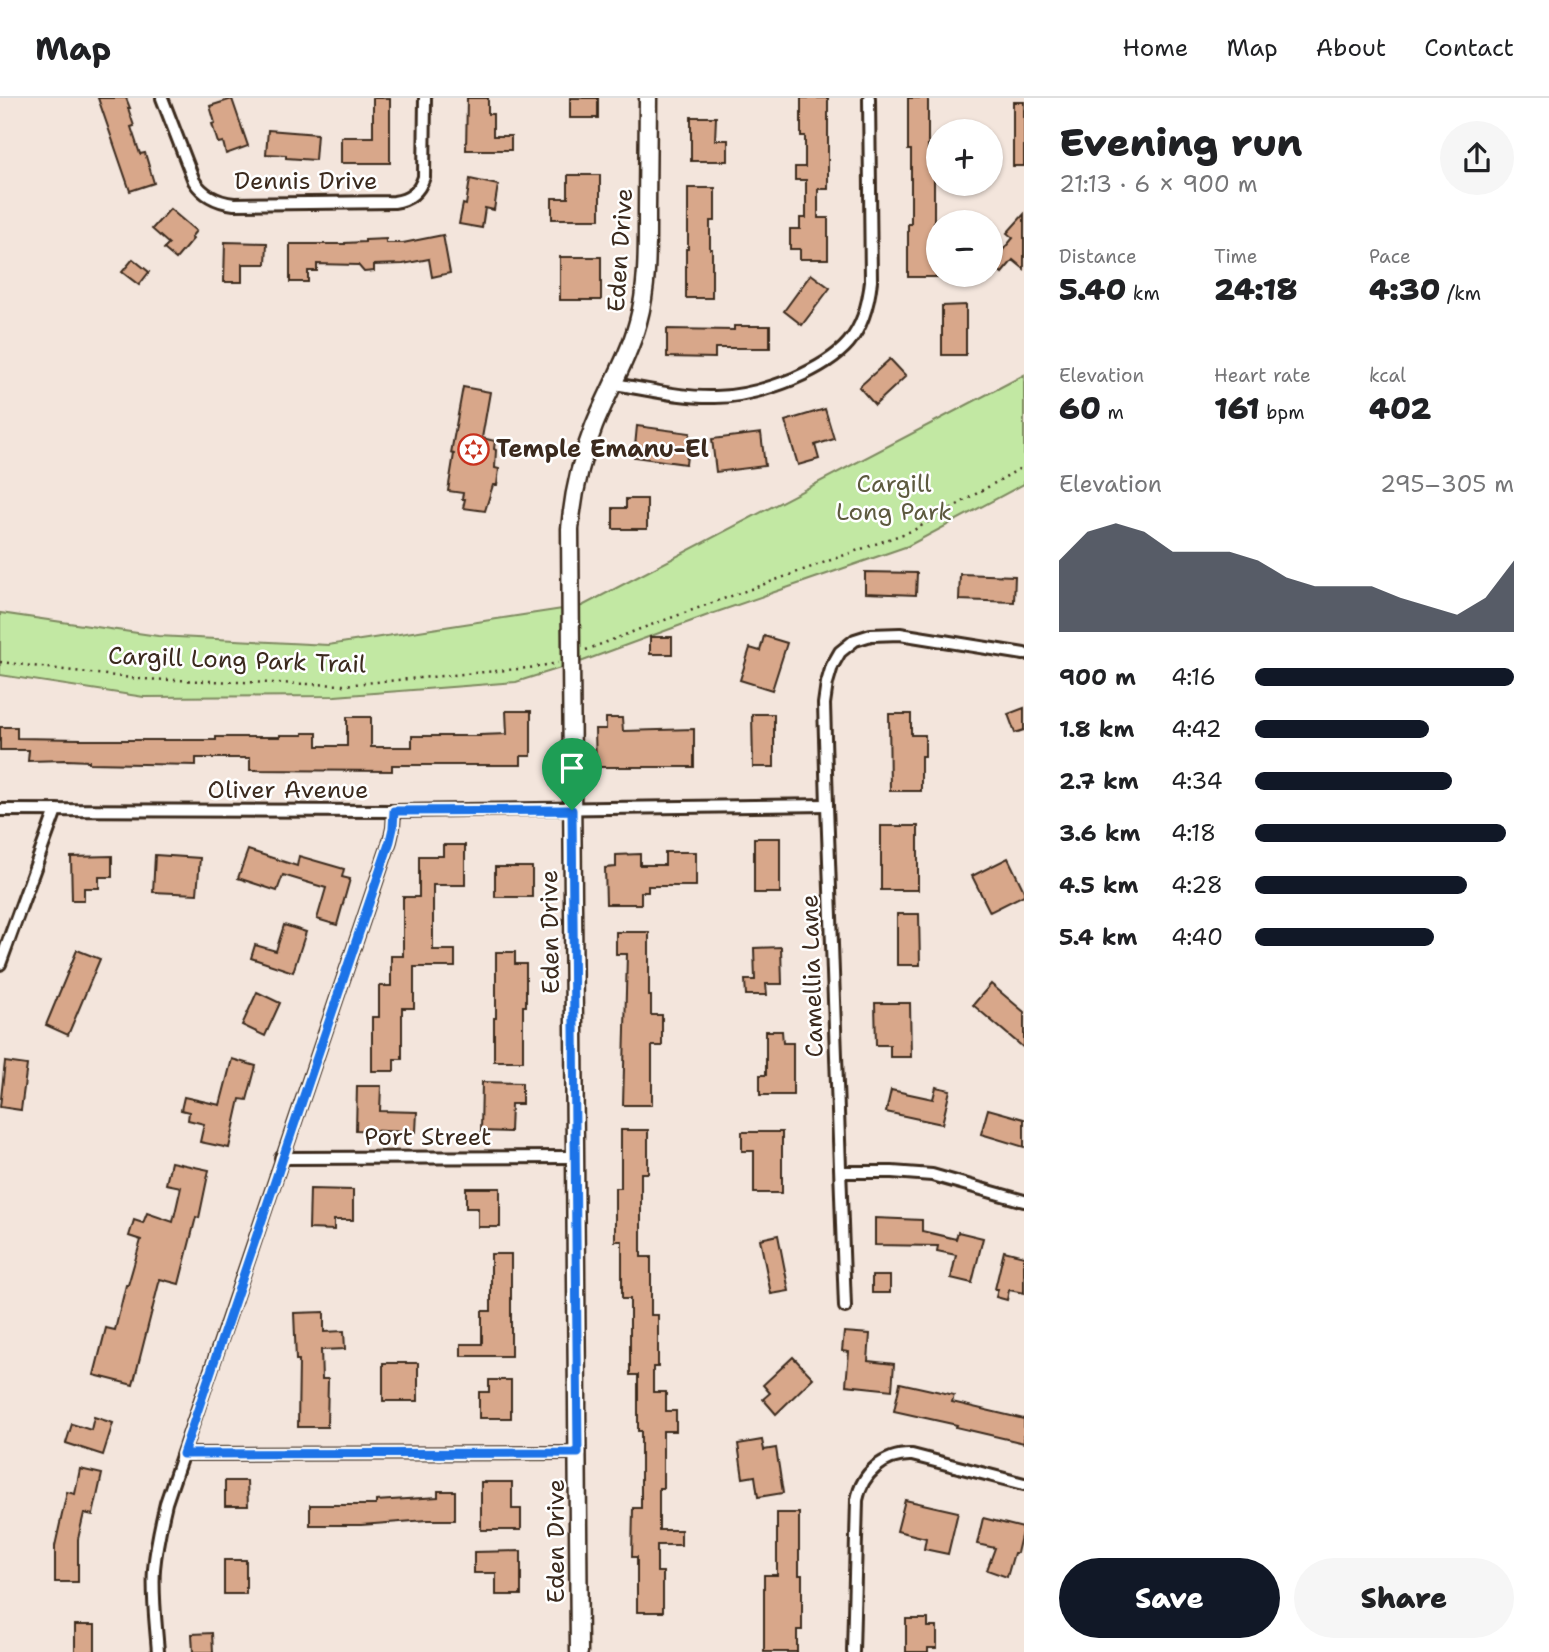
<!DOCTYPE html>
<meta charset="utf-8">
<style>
body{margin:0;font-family:"Shantell Sans",sans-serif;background:#f6f6f6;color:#202124;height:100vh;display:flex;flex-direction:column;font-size:26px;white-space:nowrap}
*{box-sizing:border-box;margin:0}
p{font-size:23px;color:#757577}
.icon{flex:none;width:38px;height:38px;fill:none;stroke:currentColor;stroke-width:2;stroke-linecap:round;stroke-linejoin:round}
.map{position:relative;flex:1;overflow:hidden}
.sheet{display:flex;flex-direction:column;background:#fff;width:525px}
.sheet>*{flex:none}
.fabs{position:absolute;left:926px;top:21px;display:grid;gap:14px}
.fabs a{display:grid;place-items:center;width:77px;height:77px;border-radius:50%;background:#fff;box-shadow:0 2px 5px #0004;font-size:35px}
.pin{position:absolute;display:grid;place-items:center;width:60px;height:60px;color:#fff;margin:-72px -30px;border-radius:50% 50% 50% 0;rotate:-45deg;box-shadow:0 0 7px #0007}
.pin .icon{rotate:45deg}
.round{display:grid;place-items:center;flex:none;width:74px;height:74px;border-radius:37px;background:#f6f6f6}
.headline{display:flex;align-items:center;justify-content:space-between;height:119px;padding:0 35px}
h1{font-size:38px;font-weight:800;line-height:52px}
.figures{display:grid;grid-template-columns:repeat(3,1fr);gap:10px;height:119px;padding:7px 35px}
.figures div{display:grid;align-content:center}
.figures b{font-size:30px;font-weight:800}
.figures small{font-size:19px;font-weight:400}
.figures p{font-size:19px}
.chart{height:196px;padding:14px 35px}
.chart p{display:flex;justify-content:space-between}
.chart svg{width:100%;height:126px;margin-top:7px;fill:#111827;opacity:.7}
.button{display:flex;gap:14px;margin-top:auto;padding:14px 35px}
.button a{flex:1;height:80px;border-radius:42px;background:#111827;color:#fff;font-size:28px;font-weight:800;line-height:80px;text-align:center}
.button a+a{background:#f6f6f6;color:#202124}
ul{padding:0 35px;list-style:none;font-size:23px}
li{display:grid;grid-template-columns:112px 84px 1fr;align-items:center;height:52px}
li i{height:18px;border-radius:9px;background:#111827}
header{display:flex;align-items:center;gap:42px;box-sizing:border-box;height:98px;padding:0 35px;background:#fff;border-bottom:2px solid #e0e0e0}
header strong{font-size:33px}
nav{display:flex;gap:38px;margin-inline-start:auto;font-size:24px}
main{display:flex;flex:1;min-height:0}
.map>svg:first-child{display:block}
</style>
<header>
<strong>Map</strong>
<nav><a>Home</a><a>Map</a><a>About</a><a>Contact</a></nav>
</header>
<main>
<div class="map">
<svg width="1024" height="1554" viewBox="0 0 1024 1554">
<rect width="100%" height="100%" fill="#f3e5dc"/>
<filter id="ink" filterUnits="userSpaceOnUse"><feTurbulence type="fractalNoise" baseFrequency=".0143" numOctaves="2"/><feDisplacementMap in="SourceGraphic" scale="14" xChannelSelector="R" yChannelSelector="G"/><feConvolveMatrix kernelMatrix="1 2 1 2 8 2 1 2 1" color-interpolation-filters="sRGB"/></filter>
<g filter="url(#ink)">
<path fill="#c2e8a3" stroke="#7e8960" stroke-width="2" d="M1024 277V386L908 448 711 516 583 563 516 584 335 598 144 599 0 577V515L158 538 328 547 582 508Z"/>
<g fill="#d8a78a" stroke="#3b2a1e" stroke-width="2">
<path d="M98 0H126L130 10H128L134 28 131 29 140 56 145 55 154 85 130 93Z"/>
<path d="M373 0H390V65H341V39H373Z"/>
<path d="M467 0H488V16H493V38H511V52H466Z"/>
<rect x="570" y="0" width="28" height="20"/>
<path d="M801 0H828V91H818V120H828V161H800V151H790V131H800V120H806V82H795V69H805V38H801Z"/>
<path d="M908 0H928V63H934V126H938V179H908V126H911V52H908Z"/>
<path d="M232 1 248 48 226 56 223 44 218 45 212 26 215 25 210 8Z"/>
<rect x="1013" y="4" width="11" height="64"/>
<path d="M691 19H716L715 42H728V63H691Z"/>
<path d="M268 32 317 36 315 62 286 60V57L266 56Z"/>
<path d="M568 77H600V121H552V100H568Z"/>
<path d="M470 81 498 87 494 112 485 110 482 130 459 126 463 106 466 107Z"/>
<path d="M688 90H715V123H710V151H712V200H686V151H688Z"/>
<path d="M170 111 196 133 191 139 193 141 176 161 164 151 169 146 152 131Z"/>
<path d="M1024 116V171L1013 162 1002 175 991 166 1013 140 1007 135Z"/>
<path d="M443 137 450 175 432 179 429 161 403 166 374 167V173L364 174 358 167 317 166V173H308V184H290V146H345V145L365 144V142L386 141V145H403Z"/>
<path d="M225 144 267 145 266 166H242V184H224Z"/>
<rect x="560" y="159" width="41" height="43"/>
<path d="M133 161 149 174 139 187 122 174Z"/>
<path d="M811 176 830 190 802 227 784 213Z"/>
<path d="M966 207V257H942V208Z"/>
<path d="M734 228H770V250H715V260L667 259V231L734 232Z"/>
<path d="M890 261 906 278 875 307 859 289Z"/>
<path d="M463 289 490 294 482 340 495 343 494 351 496 352 495 370 499 371 497 387H493L485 413 463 410 465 401H462L463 395 448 393 454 356 451 355Z"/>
<path d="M825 311 834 341 815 347 819 361 798 367 785 323Z"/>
<path d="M637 328 690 335 686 366 634 359Z"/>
<path d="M761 335 765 368 716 374 712 341Z"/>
<path d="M626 401H647V431H613V410H626Z"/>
<path d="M865 474 917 475 916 497 865 495Z"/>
<path d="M960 476 1015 478 1014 504 959 502Z"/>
<path d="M764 538 787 545 772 592 740 582 750 550 760 553Z"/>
<rect x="650" y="539" width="22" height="17"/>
<path d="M1024 610V632L1015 635 1008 616Z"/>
<path d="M506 613H531V658H521V667H392V673L250 672V660H196V667L89 665V663L66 662 28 663 29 652H0V629H17V640L80 641V642H216V639H280V637H303V635H317V648H347V619H371V649H412V638H480V637L507 636Z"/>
<path d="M752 616H774V669H753Z"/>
<path d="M889 616H911V637H925V658H921V693H890Z"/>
<path d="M606 620H622L623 633 694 631V669H596L595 631H606Z"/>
<rect x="881" y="728" width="37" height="64"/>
<rect x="754" y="740" width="26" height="55"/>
<path d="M443 747H465V787H433V852H455V869H414V910H402V961H394V973H372V919H379V888H391V858H403V799H419V758H443Z"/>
<path d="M248 752 297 768 299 758 344 771 342 779 350 781 337 827 317 821 326 790 283 777 277 793 238 780Z"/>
<path d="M665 754H696V788H648V794H641V806H606L605 770 616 769V757L640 756V767H665Z"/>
<path d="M155 757 200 760 197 796 153 794Z"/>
<path d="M112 758V779H99V790H84V802H72L71 759Z"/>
<path d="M1008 760 1024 793V797L990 814 972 778Z"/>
<rect x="495" y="769" width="37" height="30"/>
<path d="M897 816H919L920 867H897Z"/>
<path d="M284 827 306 834 293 874 251 860 255 847 276 853Z"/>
<path d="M616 834H649V898H651V917H662V948H652V1007H623L627 856H616Z"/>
<path d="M781 849 782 886H766L767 897H746L745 882H755L754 850Z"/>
<path d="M77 852 100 861 68 937 46 927Z"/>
<path d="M496 854H515V866H526V908H523V963H494V920H496Z"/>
<path d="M991 886 1024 914V950L973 907Z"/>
<path d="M257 894 280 905 265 938 242 927Z"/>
<path d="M875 905H910L911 959H890V947H876Z"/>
<path d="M766 933H782L783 945H793V997H760V977H766Z"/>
<path d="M232 961 256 968 247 1002 240 1001 229 1050 200 1044 204 1026 188 1022 189 1014 181 1012 184 999 220 1007Z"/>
<path d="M5 964 27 967 21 1012 0 1009Z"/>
<path d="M482 984 522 985V1006H511L510 1034 481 1033Z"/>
<path d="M357 988H381L380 1013 417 1014 416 1034 356 1032Z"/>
<path d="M936 989 950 992 942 1026 886 1014 891 992 933 1001Z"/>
<path d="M988 1011 1024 1021V1049L981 1036Z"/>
<path d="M621 1032H648V1075H641V1159H651V1217H658V1269H653V1294H666V1313H676V1333H663V1390H659V1432H681V1447H657V1474H663V1514H637V1459H632L633 1410H641V1333H638V1277H630V1201H622V1143H615V1090H621Z"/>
<path d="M742 1034H782V1095H754V1053H742Z"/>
<path d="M171 1064 209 1072 199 1120 196 1119 179 1186 160 1181 133 1287 94 1277 106 1230 115 1232 126 1187H128L141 1142 129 1138 134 1122 143 1125 147 1115 173 1124 181 1089 166 1086Z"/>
<path d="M466 1090H500V1129H478V1110H466Z"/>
<path d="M310 1091 353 1092V1122H334V1132L309 1131Z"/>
<path d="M875 1120 922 1122V1133L956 1141 958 1134 983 1140 972 1185 951 1180 956 1157 937 1153 938 1148 875 1147Z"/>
<path d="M778 1137 789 1193 771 1196 760 1141Z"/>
<path d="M1004 1153 1024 1158V1195L1009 1192 1007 1202 996 1199 998 1191H995Z"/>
<path d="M491 1156H511V1258H461V1246H482V1213H491Z"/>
<rect x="872" y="1178" width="18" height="17"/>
<path d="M324 1214V1234L344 1233 345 1251 321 1252 322 1281H328L327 1329H298L299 1262H296L294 1215Z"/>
<path d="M844 1234 870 1236 868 1263 894 1266 892 1292 846 1287 849 1254 842 1253Z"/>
<path d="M793 1259 813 1280 776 1316 763 1301 770 1295 763 1287Z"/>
<rect x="383" y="1265" width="35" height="38"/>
<path d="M489 1282H511V1320H479V1294H489Z"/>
<path d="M900 1285 954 1297 952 1304 1024 1321V1345L956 1329 957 1327 894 1313Z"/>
<path d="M94 1319 113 1325 103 1357 66 1345 72 1326 91 1332Z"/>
<path d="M762 1342 764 1352 776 1350 783 1395 758 1399 755 1378 743 1380 738 1346Z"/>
<path d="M80 1371 102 1376 93 1417 84 1415 78 1441V1484H55V1448L67 1394 75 1396Z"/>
<path d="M225 1383H247L248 1408H225Z"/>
<path d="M481 1384H512V1411H521V1432H481Z"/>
<path d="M438 1393H455V1422H427L361 1427H310V1407H376V1403L438 1399Z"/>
<path d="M905 1402 958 1414 948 1456 924 1451 926 1440 897 1433Z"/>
<path d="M777 1415H799V1477H802V1532H797V1554H764V1477H777Z"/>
<path d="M983 1420 1023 1430 1017 1455H1014L1007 1479 987 1472 995 1450 977 1446Z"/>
<path d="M521 1453V1497H496V1475H474V1454Z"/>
<rect x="224" y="1462" width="22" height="34"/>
<path d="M906 1521H928V1529H937V1550H928V1554H906Z"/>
<rect x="75" y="1527" width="20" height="27"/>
<path d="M212 1535 213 1554H193L192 1536Z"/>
</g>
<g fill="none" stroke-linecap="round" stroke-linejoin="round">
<defs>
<g id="street">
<path d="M162 0 194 83C203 97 217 104 234 106L394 104C410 102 419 94 424 79L425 0"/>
<path d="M614 286C647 291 681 300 715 299 742 299 768 291 793 281 843 259 865 239 871 183L869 0"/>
<path d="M0 712 394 713 827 707"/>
<path d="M0 866 56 712"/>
<path d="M281 1060 575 1059"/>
<path d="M841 1074H892L932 1077 1024 1103"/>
<path d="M845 1209 827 707 824 606 827 585 832 568 840 554 855 542 871 537 900 536 1024 556"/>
<path d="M183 1356 578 1355"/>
<path d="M158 1554C156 1526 152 1498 154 1471 156 1448 161 1426 166 1405L390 743 393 730 394 713"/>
<path d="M853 1554 857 1402C862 1375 884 1356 912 1357L1024 1386"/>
</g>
<path id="secondary" d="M579 1554 570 431C573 396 581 361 594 328 608 293 628 261 638 224 648 188 647 150 647 112 647 75 648 37 648 0"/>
</defs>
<use href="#street" stroke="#3b2a1e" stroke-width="16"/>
<use href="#secondary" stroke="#3b2a1e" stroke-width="21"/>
<g stroke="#3b2a1e" stroke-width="2.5" stroke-dasharray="2 5" stroke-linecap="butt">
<path d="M586 552 640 531 914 432 1024 368"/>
<path d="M0 564 139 581 343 587 529 570 558 565"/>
</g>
<use href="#street" stroke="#fff" stroke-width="10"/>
<use href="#secondary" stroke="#fff" stroke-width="16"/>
</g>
</g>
<g fill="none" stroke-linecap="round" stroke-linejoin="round" filter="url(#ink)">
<defs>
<path id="route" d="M572 712 578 1355 183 1356 390 743 393 730 394 713Z"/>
</defs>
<use href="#route" stroke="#fff" stroke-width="14"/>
<use href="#route" stroke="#1a73e8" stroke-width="9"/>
</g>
<defs>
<symbol id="synagogue-ring" viewBox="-11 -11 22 22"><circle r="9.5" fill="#fff" stroke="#c8321e" stroke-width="1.5"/><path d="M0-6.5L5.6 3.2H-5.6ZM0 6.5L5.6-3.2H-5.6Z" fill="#c8321e"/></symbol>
</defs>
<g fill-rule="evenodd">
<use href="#synagogue-ring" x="456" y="334" width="35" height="35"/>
</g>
<g text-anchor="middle" stroke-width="5" stroke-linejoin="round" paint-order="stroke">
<g font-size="24" fill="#3b2a1e" stroke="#fff">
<text x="306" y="91">Dennis Drive</text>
<text transform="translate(620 152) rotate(-86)" y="8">Eden Drive</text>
<text transform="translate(237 562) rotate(2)" y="8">Cargill Long Park Trail</text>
<text x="288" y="700">Oliver Avenue</text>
<text transform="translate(550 834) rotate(-91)" y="8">Eden Drive</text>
<text transform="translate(812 878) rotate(-92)" y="8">Camellia Lane</text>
<text x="428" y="1047">Port Street</text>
<text transform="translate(556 1443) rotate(-90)" y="8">Eden Drive</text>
</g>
<g font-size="24" font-weight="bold" fill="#3b2a1e" stroke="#fff" text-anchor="start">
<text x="496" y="359">Temple Emanu-El</text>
</g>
<g font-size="24" fill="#5d5a3f" stroke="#fff">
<text x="894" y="394">Cargill<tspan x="894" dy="28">Long Park</tspan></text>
</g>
</g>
</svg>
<div class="fabs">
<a>+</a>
<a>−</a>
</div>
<div class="pin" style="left:572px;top:712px;background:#1e9e55"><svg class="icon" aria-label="arrive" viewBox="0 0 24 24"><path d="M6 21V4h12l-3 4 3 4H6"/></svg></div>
</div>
<section class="sheet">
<div class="headline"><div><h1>Evening run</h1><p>21:13 · 6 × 900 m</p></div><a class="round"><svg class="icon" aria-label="share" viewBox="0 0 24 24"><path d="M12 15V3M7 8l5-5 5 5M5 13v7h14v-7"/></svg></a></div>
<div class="figures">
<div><p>Distance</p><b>5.40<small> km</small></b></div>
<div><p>Time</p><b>24:18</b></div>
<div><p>Pace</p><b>4:30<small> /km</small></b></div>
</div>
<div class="figures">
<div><p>Elevation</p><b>60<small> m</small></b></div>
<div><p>Heart rate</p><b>161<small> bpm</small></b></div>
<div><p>kcal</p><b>402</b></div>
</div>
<div class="chart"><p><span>Elevation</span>295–305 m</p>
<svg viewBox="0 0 160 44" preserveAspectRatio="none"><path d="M0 44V19L10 9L20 6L30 9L40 16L50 16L60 16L70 19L80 25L90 28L100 28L110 28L120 32L130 35L140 38L150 32L160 19V44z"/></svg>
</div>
<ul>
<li><b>900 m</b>4:16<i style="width:100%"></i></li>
<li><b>1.8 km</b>4:42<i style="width:67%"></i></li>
<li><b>2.7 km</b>4:34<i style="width:76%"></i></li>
<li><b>3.6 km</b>4:18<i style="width:97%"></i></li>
<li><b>4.5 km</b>4:28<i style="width:82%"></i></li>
<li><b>5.4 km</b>4:40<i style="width:69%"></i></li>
</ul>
<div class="button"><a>Save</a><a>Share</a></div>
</section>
</main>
